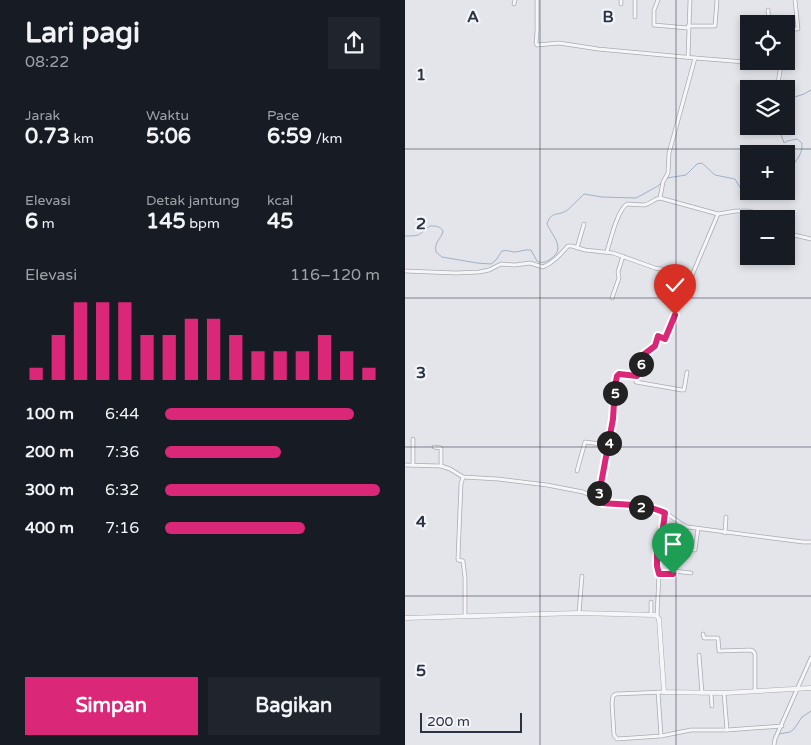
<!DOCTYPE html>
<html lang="id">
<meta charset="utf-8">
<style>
body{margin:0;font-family:"Varela Round",sans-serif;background:#20242c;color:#f1f3f6;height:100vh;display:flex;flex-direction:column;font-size:19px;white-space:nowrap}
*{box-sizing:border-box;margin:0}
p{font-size:16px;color:#9ea1a6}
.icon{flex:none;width:28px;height:28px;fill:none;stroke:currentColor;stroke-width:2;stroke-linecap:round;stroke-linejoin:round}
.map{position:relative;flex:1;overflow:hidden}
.panel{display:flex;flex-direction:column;background:#171b24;width:405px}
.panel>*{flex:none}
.fabs{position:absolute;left:335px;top:15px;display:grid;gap:10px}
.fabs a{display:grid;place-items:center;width:55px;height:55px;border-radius:0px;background:#171b24;box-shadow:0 2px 8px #0003;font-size:25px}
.scale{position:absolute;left:15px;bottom:12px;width:102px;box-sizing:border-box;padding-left:5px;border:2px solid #2b3242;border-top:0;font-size:14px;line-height:18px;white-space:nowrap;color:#2b3242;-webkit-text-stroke:4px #f3f4f8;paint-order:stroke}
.pin{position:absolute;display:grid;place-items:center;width:42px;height:42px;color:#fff;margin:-51px -21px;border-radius:50% 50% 50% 0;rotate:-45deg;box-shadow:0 0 5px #0007}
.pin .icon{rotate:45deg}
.km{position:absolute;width:25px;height:25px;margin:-12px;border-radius:50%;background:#222;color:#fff;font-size:14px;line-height:25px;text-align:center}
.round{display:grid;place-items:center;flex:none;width:52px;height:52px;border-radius:0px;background:#20242c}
.summary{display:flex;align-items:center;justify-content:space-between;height:85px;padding:0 25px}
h1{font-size:28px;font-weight:800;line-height:38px}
.metrics{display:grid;grid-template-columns:repeat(3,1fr);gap:8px;height:85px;padding:5px 25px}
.metrics div{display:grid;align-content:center}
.metrics b{font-size:21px;font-weight:800}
.metrics small{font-size:14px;font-weight:400}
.metrics p{font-size:14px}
.chart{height:140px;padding:10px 25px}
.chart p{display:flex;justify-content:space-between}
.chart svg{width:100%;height:90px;margin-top:5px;stroke:#db2777;stroke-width:6}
.action{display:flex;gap:10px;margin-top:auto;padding:10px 25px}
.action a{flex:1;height:58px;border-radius:0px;background:#db2777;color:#fff;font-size:20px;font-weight:800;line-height:58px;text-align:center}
.action a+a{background:#20242c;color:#f1f3f6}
ul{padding:0 25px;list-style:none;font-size:16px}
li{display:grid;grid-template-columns:80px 60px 1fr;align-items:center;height:38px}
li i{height:12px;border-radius:6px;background:#db2777}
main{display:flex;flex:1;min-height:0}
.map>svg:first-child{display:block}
</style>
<main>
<section class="panel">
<div class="summary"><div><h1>Lari pagi</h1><p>08:22</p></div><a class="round"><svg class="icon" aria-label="share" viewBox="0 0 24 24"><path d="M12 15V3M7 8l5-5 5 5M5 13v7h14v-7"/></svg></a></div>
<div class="metrics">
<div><p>Jarak</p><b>0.73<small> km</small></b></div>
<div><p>Waktu</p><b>5:06</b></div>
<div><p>Pace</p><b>6:59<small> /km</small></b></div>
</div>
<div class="metrics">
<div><p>Elevasi</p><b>6<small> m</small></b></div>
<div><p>Detak jantung</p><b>145<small> bpm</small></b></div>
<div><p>kcal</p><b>45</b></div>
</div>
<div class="chart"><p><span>Elevasi</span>116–120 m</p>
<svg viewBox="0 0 160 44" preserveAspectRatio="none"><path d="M5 44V38M15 44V22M25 44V6M35 44V6M45 44V6M55 44V22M65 44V22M75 44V14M85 44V14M95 44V22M105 44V30M115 44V30M125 44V30M135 44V22M145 44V30M155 44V38"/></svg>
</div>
<ul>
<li><b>100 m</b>6:44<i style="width:88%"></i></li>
<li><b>200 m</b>7:36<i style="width:54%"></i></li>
<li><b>300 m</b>6:32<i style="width:100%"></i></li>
<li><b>400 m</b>7:16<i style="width:65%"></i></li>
</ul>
<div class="action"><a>Simpan</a><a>Bagikan</a></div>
</section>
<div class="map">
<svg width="406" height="745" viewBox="0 0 406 745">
<rect width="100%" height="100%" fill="#e3e5ea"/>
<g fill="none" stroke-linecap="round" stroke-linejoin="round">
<g stroke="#a0b1c9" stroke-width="1">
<path d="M381 100 399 94 406 90"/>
<path d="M373 126 379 143 382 141 392 139 397 143C398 157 388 163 381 174"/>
<path d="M262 178 281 175 292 164 297 163 310 175 330 179 336 189 340 194 347 193 349 191"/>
<path d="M0 236C18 236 12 235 25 226 31 226 35 226 38 231 36 240 29 241 31 252L37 257 72 263 86 264 91 260 97 251C102 250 104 251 109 252 115 252 119 249 126 250L132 261C136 263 139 263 144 260 162 249 148 237 142 224 146 211 152 216 161 211 164 209 175 198 179 194L197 197 231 198 253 186 257 182"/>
<path d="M374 734 385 732 389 729 397 717 406 711"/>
</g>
<defs>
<g id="minor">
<path d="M132 0V31L131 43 132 45 154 43 193 49 290 58 264 153 263 173 258 182 255 198"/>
<path d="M216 0V4"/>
<path d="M253 0 249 10V25L283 28"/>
<path d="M109 4 110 0"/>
<path d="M363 10 364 24"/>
<path d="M230 17V0"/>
<path d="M283 26H310L312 0"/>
<path d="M381 29H393L390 0"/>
<path d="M381 53 384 29"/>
<path d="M283 57 285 0"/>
<path d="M290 58 377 65H379L380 61"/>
<path d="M372 89 376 65"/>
<path d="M381 233 406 239"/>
<path d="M172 248 179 224"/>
<path d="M202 251C206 239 212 211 222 204L239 205C246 204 248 199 255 198L313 214 331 211H343L361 215 369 219"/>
<path d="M0 271 51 273 74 272 84 270 96 264 110 265 125 263 138 267C149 262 155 255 163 246H167L180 250 208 253 250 268 269 271 286 278"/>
<path d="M207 298 214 278 213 272 218 256"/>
<path d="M230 377 231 382 277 390H279L282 372"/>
<path d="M8 439V465"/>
<path d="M29 447 36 448V466"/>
<path d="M0 465 36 466 45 469 58 477 93 479 142 485 178 492 187 496 198 503 238 507 255 511 264 515 278 525 283 527 398 542H406"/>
<path d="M172 471 180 442 204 445"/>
<path d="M58 477 56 484 53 558V560L58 561 60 578V616"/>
<path d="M193 500 208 419 210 386 212 376 214 374 232 376 238 355 249 347 253 336 260 339 313 214"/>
<path d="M320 533 321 517"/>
<path d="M277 549 290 550 293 529"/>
<path d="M254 574 268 575 269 571 286 573"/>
<path d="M246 602V614"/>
<path d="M174 613 177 576"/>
<path d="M252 616 254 574 252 567V543L253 540 257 535 260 513"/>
<path d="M298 634 299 638H313L314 651 345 650 348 651 350 654V691"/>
<path d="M294 655 297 693"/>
<path d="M253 692 256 736"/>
<path d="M259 692 211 694 208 696 207 703 209 735 212 739 256 736 286 730H322L377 726"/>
<path d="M306 693 307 706"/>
<path d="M319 693 322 730"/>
<path d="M369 745 370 739 406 658"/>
</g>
<path id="tertiary" d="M0 618 174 613 249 615 252 616 254 619 259 692 319 693 406 688"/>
</defs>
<use href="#minor" stroke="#a8acb4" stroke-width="4.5"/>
<use href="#tertiary" stroke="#a8acb4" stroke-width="5"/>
<use href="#minor" stroke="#f6f6f9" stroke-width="3"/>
<use href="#tertiary" stroke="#f6f6f9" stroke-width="4"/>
</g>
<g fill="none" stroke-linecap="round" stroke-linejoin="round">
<defs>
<path id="route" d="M268 574H254L252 566V543L253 540 257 535 260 513C242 504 218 505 198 503L193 500 208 419 210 386 212 376 214 374 232 376 238 355 250 346 253 336 260 339 270 315"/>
</defs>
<use href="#route" stroke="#fff" stroke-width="10"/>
<use href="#route" stroke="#db2777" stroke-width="6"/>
</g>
<path fill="none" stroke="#2b3242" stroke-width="1" stroke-opacity="0.55" d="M135 0V745M271 0V745M0 149H406M0 298H406M0 447H406M0 596H406"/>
<g font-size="16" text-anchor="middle" font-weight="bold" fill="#2b3242" stroke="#f3f4f8" stroke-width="4.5" stroke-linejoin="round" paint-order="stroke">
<text x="68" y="22">A</text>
<text x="203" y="22">B</text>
<text x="16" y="80">1</text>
<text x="16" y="229">2</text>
<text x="16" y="378">3</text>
<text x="16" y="527">4</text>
<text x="16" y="676">5</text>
</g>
</svg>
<div class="fabs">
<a><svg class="icon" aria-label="locate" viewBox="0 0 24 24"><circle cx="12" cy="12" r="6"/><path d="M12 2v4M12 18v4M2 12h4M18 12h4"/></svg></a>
<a><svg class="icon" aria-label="layers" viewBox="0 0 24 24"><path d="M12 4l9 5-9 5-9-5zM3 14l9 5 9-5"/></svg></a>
<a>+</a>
<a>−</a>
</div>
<div class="scale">200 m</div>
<div class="pin" style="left:268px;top:574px;background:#1e9e55"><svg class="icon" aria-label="arrive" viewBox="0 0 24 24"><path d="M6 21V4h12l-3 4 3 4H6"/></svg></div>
<div class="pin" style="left:270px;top:315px;background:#d93025"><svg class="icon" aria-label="check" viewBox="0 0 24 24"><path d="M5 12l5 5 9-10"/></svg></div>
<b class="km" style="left:236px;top:507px">2</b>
<b class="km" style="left:194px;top:493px">3</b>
<b class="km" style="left:204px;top:443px">4</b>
<b class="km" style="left:210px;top:393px">5</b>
<b class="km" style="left:236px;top:364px">6</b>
</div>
</main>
